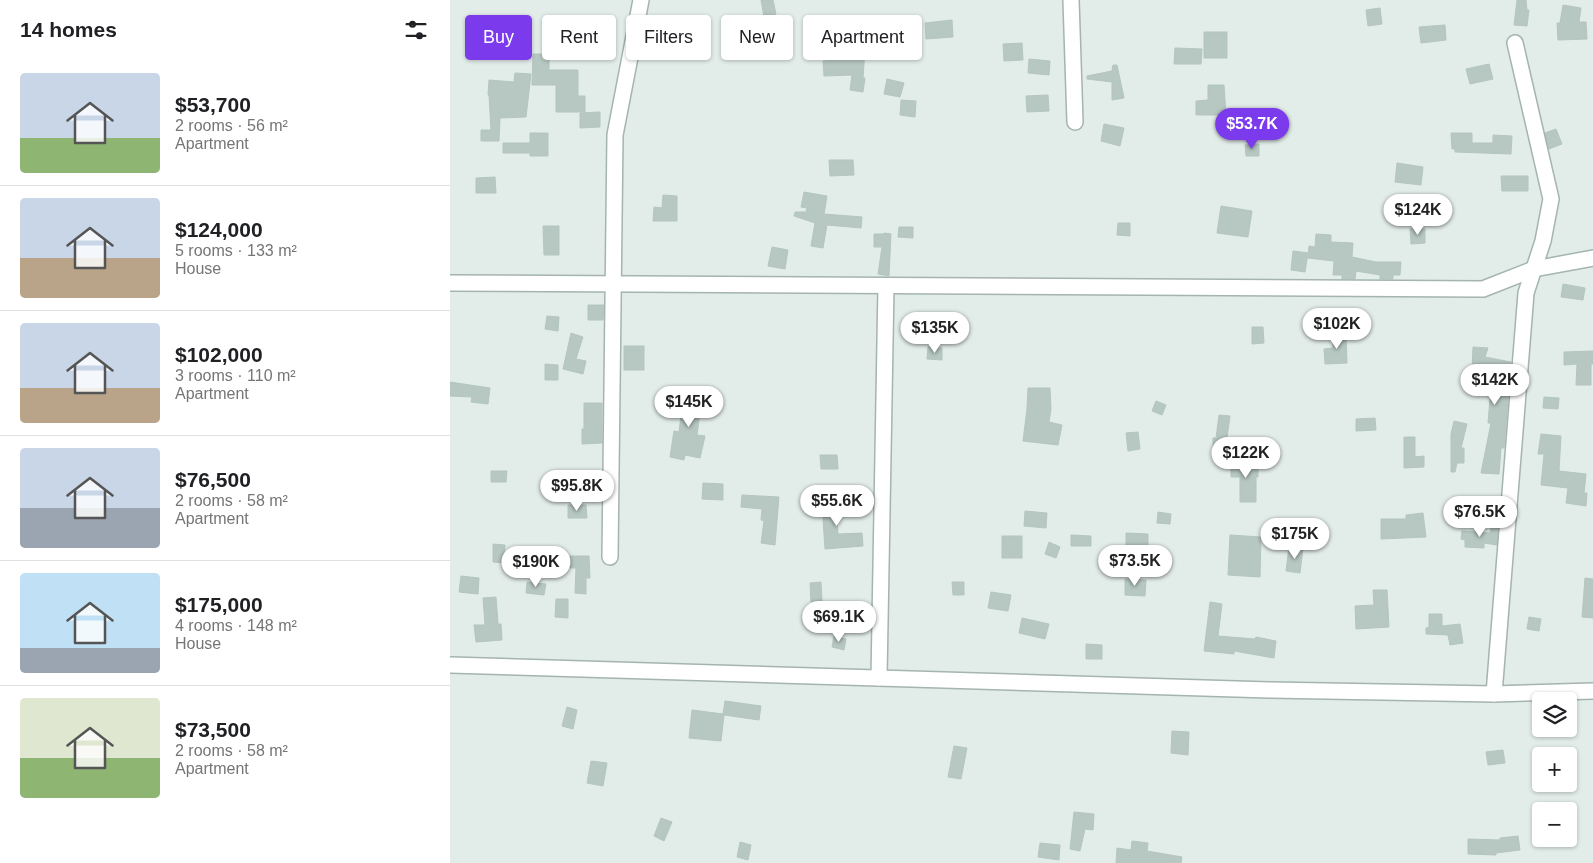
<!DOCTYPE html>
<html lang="en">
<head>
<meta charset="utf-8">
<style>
  body { margin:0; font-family:Helvetica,sans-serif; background:#f2f2f2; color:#202124; height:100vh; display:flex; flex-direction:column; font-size:19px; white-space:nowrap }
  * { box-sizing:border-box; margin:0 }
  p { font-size:16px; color:#757577 }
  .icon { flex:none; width:28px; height:28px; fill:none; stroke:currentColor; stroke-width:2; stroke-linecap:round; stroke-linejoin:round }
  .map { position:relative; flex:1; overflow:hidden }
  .panel { display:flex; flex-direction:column; background:#fff; width:450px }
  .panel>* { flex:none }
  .guide { position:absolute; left:15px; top:15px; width:475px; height:45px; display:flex; gap:10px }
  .buttons { position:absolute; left:1082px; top:692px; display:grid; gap:10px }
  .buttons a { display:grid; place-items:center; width:45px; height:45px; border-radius:5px; background:#fff; box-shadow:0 1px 4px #0004; font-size:25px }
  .price { position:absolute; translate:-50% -42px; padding:0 11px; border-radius:18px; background:#fff; color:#222; font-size:16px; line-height:32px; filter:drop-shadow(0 1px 2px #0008) }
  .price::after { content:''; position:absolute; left:50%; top:30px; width:15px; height:11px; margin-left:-8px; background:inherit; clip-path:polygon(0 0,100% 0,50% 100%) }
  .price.active { background:#7c3aed; color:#fff }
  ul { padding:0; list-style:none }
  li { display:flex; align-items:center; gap:15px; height:125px; padding:0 20px }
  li+li { border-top:1px solid #e0e0e0 }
  li span { display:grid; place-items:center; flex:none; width:140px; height:100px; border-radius:5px; color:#555 }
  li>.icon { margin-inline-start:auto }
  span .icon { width:60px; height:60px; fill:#fffc; stroke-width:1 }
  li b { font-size:21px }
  h2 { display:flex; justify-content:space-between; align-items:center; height:60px; padding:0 20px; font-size:21px }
  .tag { padding:0 18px; border-radius:5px; background:#fff; box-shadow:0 1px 4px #0004; font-size:18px; line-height:45px }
  .tag.active { background:#7c3aed; color:#fff }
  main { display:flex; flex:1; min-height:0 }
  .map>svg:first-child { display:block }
  .building { fill:#b7c7c2; stroke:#b4c6c1 }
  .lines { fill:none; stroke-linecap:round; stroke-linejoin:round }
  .minor-casing { stroke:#a4b4b1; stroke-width:18 }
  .minor { stroke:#fff; stroke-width:15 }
</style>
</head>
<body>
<main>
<section class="panel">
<h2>14 homes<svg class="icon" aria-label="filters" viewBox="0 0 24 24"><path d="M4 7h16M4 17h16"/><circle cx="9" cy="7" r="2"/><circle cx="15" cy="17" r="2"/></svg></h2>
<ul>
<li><span style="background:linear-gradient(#c9d6e8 65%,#8fb573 0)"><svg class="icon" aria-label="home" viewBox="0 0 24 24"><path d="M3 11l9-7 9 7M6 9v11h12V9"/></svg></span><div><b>$53,700</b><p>2 rooms · 56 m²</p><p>Apartment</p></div></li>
<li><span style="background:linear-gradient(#c9d6e8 60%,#b9a48a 0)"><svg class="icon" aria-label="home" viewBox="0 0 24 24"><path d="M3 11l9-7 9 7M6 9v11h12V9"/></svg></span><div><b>$124,000</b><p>5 rooms · 133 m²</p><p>House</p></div></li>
<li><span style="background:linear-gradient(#c9d6e8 65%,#b9a48a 0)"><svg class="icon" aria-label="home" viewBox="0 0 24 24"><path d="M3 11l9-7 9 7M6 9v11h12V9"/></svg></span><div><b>$102,000</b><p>3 rooms · 110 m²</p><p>Apartment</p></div></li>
<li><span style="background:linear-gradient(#c9d6e8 60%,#9aa5b1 0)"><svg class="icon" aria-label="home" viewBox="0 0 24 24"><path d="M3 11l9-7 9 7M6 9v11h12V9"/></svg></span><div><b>$76,500</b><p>2 rooms · 58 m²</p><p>Apartment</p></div></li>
<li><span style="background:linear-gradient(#bfe0f5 75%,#9aa5b1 0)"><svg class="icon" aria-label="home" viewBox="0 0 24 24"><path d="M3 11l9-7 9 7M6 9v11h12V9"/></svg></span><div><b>$175,000</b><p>4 rooms · 148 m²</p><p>House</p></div></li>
<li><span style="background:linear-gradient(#dfe7d0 60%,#8fb573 0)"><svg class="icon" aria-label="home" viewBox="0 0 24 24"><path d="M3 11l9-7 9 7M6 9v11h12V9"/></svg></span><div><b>$73,500</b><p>2 rooms · 58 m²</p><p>Apartment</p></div></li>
</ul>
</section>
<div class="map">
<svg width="1143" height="863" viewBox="0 0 1143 863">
  <rect width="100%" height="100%" fill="#e2ece9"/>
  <!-- building -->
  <g class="building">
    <path d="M311 0H323L326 14 314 17Z"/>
    <path d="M1067 0H1076L1077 10H1079L1077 26 1064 25Z"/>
    <path d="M1113 5 1131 8 1129 22H1136L1137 39 1108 40 1107 23H1110Z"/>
    <path d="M930 8 932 24 918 26 916 10Z"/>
    <path d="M355 19 368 20 367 35 354 34Z"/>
    <path d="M502 20 503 37 476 39 475 23Z"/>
    <path d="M995 25 996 40 971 43 969 27Z"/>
    <rect x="754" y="32" width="23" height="26"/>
    <path d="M572 43 573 60 554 61 553 44Z"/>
    <path d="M393 47 415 49 413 78H415L413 92 400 90 402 75 374 76 373 61 392 60Z"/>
    <path d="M725 48 752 49 751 64H724Z"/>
    <path d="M83 54H99V70H128V96H135V112H106V85H82Z"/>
    <path d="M579 59 600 61 599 75 578 73Z"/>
    <path d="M1039 64 1043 79 1020 84 1016 69Z"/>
    <path d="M663 65H667L674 98 662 100V82L637 79V76L662 71Z"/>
    <path d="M65 73 81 74 76 117 50 118 49 141H31V130H41L39 95H38L39 80 64 82Z"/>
    <path d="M437 79 454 83 450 97 434 94Z"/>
    <path d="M758 85H774L776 115H746V101L758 100Z"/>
    <path d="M598 95 599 111 577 112 576 96Z"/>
    <path d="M451 100 466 101 465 117 450 115Z"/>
    <path d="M150 112V127L130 128V113Z"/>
    <path d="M654 124 674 128 670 146 651 141Z"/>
    <path d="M1106 129 1112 144 1099 149 1095 133Z"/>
    <path d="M80 133H98V156H80V153H53V143H80Z"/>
    <path d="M1001 133H1022V143H1043V135L1062 136 1061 154 1005 152V149H1002Z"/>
    <path d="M809 144V156H796L795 145Z"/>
    <path d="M379 160H403L404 175 380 176Z"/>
    <path d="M947 163 973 167 971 185 945 182Z"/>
    <path d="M1051 176H1078V191H1052Z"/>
    <path d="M45 177 46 193H26V178Z"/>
    <path d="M354 192 377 196 374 214 412 217 411 228 377 225 373 248 361 246 365 223 344 216 345 212H356L357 208 351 207Z"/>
    <path d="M213 195 227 196V221H203L204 207 212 208Z"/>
    <path d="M771 206 802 211 798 237 767 233Z"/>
    <path d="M668 223H680V236L667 235Z"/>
    <path d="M93 226H109V255H94Z"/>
    <path d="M449 227H463V238L448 237Z"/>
    <path d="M960 229H975V243L961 244Z"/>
    <path d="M434 233 441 234 439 276 428 274 432 247H424V234H434Z"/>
    <path d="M866 234 881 235V242L903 243 902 257 926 262H951L950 275H943V279H930V275L906 271 905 279H892V275H883L884 261 858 258 859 246 865 247Z"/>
    <path d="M322 247 338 250 335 269 318 266Z"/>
    <path d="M843 251 858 253 855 272 841 270Z"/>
    <path d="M1113 284 1135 288 1133 300 1111 297Z"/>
    <path d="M138 305H154L153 320H138Z"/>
    <path d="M97 316 109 317 108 331 95 329Z"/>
    <path d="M802 327H813L814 343 802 344Z"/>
    <path d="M121 333 133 337 126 359 136 361 133 374 113 369Z"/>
    <path d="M882 334H896L897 363 875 364 874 349 883 348Z"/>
    <rect x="174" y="346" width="20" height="24"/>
    <path d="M478 347 492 348V360L477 359Z"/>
    <path d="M1023 347 1038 348 1035 357 1061 362 1054 448H1051L1049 474 1031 473 1041 423H1038L1042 374H1041V368L1033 367 1031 373 1022 372Z"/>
    <path d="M1143 351V364H1141V385H1126L1127 364 1114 365V352Z"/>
    <path d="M95 364 108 365V380H95Z"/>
    <path d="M0 382 40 388 38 404 21 402 22 397 0 396Z"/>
    <path d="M578 388H600L601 409 599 422 612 425 608 445 573 441 577 409Z"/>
    <path d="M234 391 255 394 254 405 251 404 247 435 255 436 250 458 235 455 234 460 220 457 224 431 229 432Z"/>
    <path d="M1094 397 1109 398 1108 409 1093 408Z"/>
    <path d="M706 401 716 405 712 415 702 411Z"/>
    <path d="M134 403H152V443L132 444V429H134Z"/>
    <path d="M769 415 780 416 777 438H778V452H763V438H766Z"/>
    <path d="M925 418 926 430 906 431V419Z"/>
    <path d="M1004 421 1017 424 1011 448H1014V463H1007L1005 472H1001V434Z"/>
    <path d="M688 432 690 449 678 451 676 433Z"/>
    <path d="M1091 434 1111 436 1109 471 1136 474 1134 493H1137L1136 506 1116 503 1118 488 1091 485 1094 454H1088Z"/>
    <path d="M954 437H965V457L974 456V467L954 468Z"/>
    <path d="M370 455H387L388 469H371Z"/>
    <path d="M781 461 808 462V477H806V502H790V477H781Z"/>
    <path d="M41 471H57L56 482H41Z"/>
    <path d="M253 483 273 484V500L252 499Z"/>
    <path d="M292 495 329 497 325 545 311 543 314 521 311 520 312 509 291 507Z"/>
    <path d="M375 496 392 498 391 511 386 510 388 534 412 533 413 546 375 549 373 519Z"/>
    <path d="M118 505H136L137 518H118Z"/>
    <path d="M575 511 597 513 596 528 574 526Z"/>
    <path d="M708 512 721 514 720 524 707 523Z"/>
    <path d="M973 513 976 537 931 539V519H956V515Z"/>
    <path d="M1041 527 1048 528 1047 545 1034 543V548L1015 547V540L1011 539 1012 531 1040 533Z"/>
    <path d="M676 533 698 534V549L676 548Z"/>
    <path d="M621 535 641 536V546H621Z"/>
    <path d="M780 535 811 537 810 577 778 575Z"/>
    <rect x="552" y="536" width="20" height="22"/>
    <path d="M599 542 610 547 606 558 595 554Z"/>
    <path d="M43 544 55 545 54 563 43 562Z"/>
    <path d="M839 547 853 548 850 573 836 571Z"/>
    <path d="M120 556H139L140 578H136V594L125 593 126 568H120Z"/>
    <path d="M11 576 29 578 28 594 9 592Z"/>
    <path d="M1135 578 1143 579V618L1132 617Z"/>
    <path d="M675 579 696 580 695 596 675 595Z"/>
    <path d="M77 582 96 584 94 595 76 593Z"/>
    <path d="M371 582 372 602H361L360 583Z"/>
    <path d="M502 582H514V595H503Z"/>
    <path d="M923 590H937L939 627 906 629 905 606 924 605Z"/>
    <path d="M541 592 561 595 558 611 538 608Z"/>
    <path d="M46 597 48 624H51L52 640 26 642 24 625H35L33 598Z"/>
    <path d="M106 599H118V618L105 617Z"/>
    <path d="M760 602 772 604 768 636 805 639 806 637 826 641 824 658 784 651V654L754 651Z"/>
    <path d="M979 614H992V626L1010 624 1013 643 1000 645 998 635 976 634V628L979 627Z"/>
    <path d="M1079 617 1091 619 1089 631 1077 629Z"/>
    <path d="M572 618 599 624 595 639 569 633Z"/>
    <path d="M384 636 396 639 394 650 382 647Z"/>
    <path d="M636 644 652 645V659H636Z"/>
    <path d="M275 701 311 706 309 720 274 715 271 741 239 738 242 710 273 714Z"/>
    <path d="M117 707 127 710 123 729 112 726Z"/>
    <path d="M722 731 739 732 738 755 721 753Z"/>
    <path d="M504 746 517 748 511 779 498 777Z"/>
    <path d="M1053 750 1055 763 1038 765 1036 752Z"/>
    <path d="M141 761 157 763 153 786 137 783Z"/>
    <path d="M624 812 644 814 643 830 635 829 630 851 620 849Z"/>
    <path d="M211 818 222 822 214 841 204 836Z"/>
    <path d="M1068 836 1070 850 1046 853V855L1018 854V839L1050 840V838Z"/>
    <path d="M682 841 698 843 697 851 732 857 731 863H666L667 848 681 850Z"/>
    <path d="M290 842 301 845 298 860 287 857Z"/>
    <path d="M590 843 610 845 609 860 588 857Z"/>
  </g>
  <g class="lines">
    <!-- minor casing -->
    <g class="minor-casing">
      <g id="minor">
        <path d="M621 0 625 122"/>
        <path d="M0 283 1033 289 1084 269 1143 258"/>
        <path d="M160 557 165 135 191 0"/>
        <path d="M0 665 819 690 1044 694 1143 691"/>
        <path d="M429 678 436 286"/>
        <path d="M1044 694 1076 293 1093 241 1101 199 1065 43"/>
      </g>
    </g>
    <!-- minor -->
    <use href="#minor" class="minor"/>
  </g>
</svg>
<div class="buttons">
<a><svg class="icon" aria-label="layers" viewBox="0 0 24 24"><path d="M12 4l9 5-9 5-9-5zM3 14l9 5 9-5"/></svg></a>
<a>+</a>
<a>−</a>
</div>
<b class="price active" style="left:802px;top:150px">$53.7K</b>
<b class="price" style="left:968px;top:236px">$124K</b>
<b class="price" style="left:887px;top:350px">$102K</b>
<b class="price" style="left:485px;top:354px">$135K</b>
<b class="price" style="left:1045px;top:406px">$142K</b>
<b class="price" style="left:239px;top:428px">$145K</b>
<b class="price" style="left:796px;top:479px">$122K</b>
<b class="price" style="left:127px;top:512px">$95.8K</b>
<b class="price" style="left:387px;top:527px">$55.6K</b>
<b class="price" style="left:1030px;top:538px">$76.5K</b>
<b class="price" style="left:845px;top:560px">$175K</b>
<b class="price" style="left:685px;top:587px">$73.5K</b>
<b class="price" style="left:86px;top:588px">$190K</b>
<b class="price" style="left:389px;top:643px">$69.1K</b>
<div class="guide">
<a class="tag active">Buy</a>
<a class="tag">Rent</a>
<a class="tag">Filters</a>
<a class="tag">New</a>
<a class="tag">Apartment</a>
</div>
</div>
</main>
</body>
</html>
